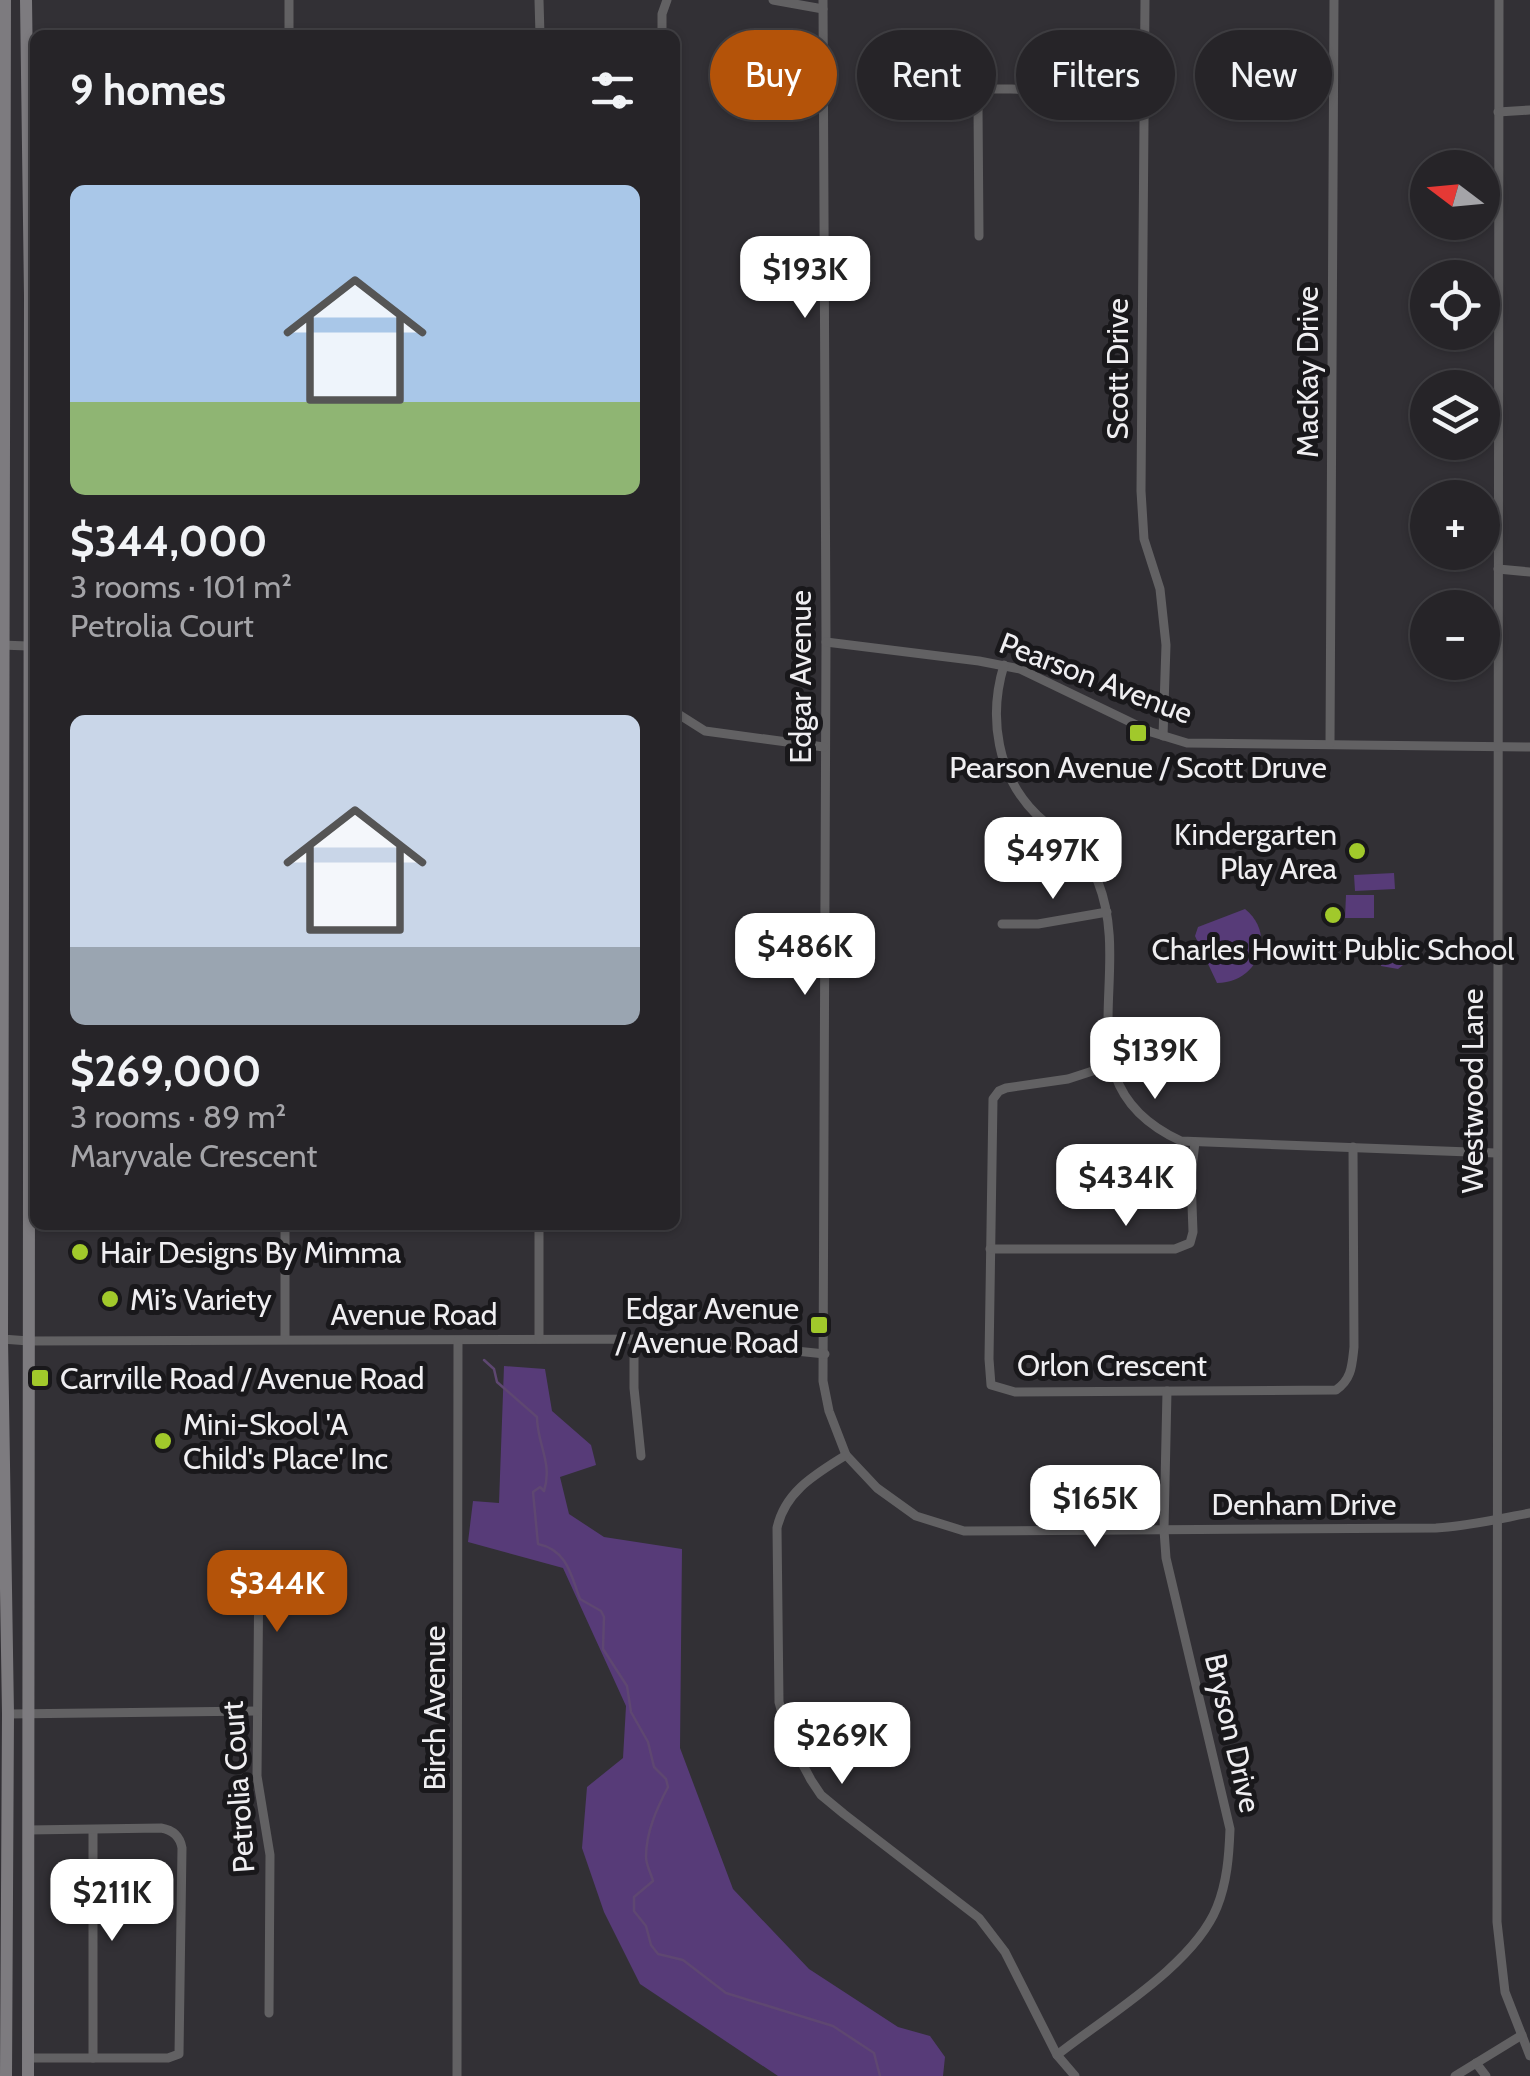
<!DOCTYPE html>
<html lang="en">
<head>
<meta charset="utf-8">
<style>
  body { margin:0; font-family:Cabin,sans-serif; background:#323034; color:#f1f3f6; height:100vh; display:flex; flex-direction:column; font-size:38px; white-space:nowrap }
  * { box-sizing:border-box; margin:0 }
  p { font-size:32px; color:#a4a4a8 }
  .icon { flex:none; width:55px; height:55px; fill:none; stroke:currentColor; stroke-width:2; stroke-linecap:round; stroke-linejoin:round }
  .map { position:relative; flex:1; overflow:hidden }
  .side { position:absolute; left:30px; top:30px; width:650px; height:1200px; display:flex; flex-direction:column; background:#262428; border-radius:15px; box-shadow:0 2px 8px #0004,0 0 0 2px #424145 }
  .side>* { flex:none }
  .top-card { position:absolute; left:710px; top:30px; width:670px; height:90px; display:flex; gap:20px }
  .needle { width:65px; rotate:286deg }
  .controls { position:absolute; left:1410px; top:150px; display:grid; gap:20px }
  .controls a { display:grid; place-items:center; width:90px; height:90px; border-radius:50%; background:#262428; box-shadow:0 2px 8px #0004,0 0 0 2px #424145; font-size:50px }
  .price { position:absolute; translate:-50% -85px; padding:0 22px; border-radius:20px; background:#fff; color:#222; font-size:32px; line-height:65px; filter:drop-shadow(0 2px 5px #0008) }
  .price::after { content:''; position:absolute; left:50%; top:60px; width:30px; height:22px; margin-left:-15px; background:inherit; clip-path:polygon(0 0,100% 0,50% 100%) }
  .price.selected { background:#b45309; color:#fff }
  ul { padding:0; list-style:none }
  li { display:grid; align-content:center; gap:20px; height:530px; padding:0 40px }
  li span { display:grid; place-items:center; height:310px; border-radius:15px; color:#555 }
  li>.icon { margin-inline-start:auto }
  span .icon { width:180px; height:180px; fill:#fffc; stroke-width:1 }
  li b { font-size:42px }
  h2 { display:flex; justify-content:space-between; align-items:center; height:120px; padding:0 40px; font-size:42px }
  .chip { padding:0 35px; border-radius:45px; background:#262428; box-shadow:0 2px 8px #0004,0 0 0 2px #424145; font-size:35px; line-height:90px }
  .chip.selected { background:#b45309; color:#fff }
  .map>svg:first-child { display:block }
  .green { fill:#573b78 }
  .lines { fill:none; stroke-linecap:round; stroke-linejoin:round }
  .stream { stroke:#5e4771; stroke-width:2.5 }
  .minor { stroke:#626163; stroke-width:9 }
  .secondary { stroke:#7d7b7f; stroke-width:12 }
  .poi-dot { fill:#a1c92b; stroke:#19181b; stroke-width:4 }
  .labels { text-anchor:middle; dominant-baseline:central; stroke-width:10; stroke-linejoin:round; paint-order:stroke }
  .street-label { font-size:30px; fill:#efeef1; stroke:#19181b }
  .poi-label { font-size:30px; fill:#efeef1; stroke:#19181b; text-anchor:start }
</style>
</head>
<body>
<div class="map">
<svg width="1530" height="2076" viewBox="0 0 1530 2076">
  <rect width="100%" height="100%" fill="#323035"/>
  <!-- green -->
  <g class="green">
    <path d="M1394 873 1395 889 1355 891 1354 875Z"/>
    <path d="M1346 895H1374V918H1345Z"/>
    <path d="M1245 909C1278 936 1257 983 1217 983L1195 936 1198 927Z"/>
    <path d="M1388 941 1405 944 1403 965 1398 969 1381 966 1383 942Z"/>
    <path d="M504 1366 545 1369 552 1411 591 1445 596 1465 560 1477 569 1514 604 1537 682 1549 680 1748 733 1889 809 1969 898 2027 930 2036 945 2057 943 2076H778L640 1984 604 1912 582 1848 587 1787 623 1758 626 1706 563 1568 468 1542 473 1501 499 1503Z"/>
  </g>
  <g class="lines">
    <!-- stream -->
    <path class="stream" d="M484 1360 494 1369 497 1382 537 1417C537 1444 553 1463 544 1491L540 1487 533 1492 538 1544C567 1550 571 1575 580 1599L601 1611 604 1617 603 1649 627 1686 631 1712 648 1742 654 1767 666 1779 668 1787C657 1808 646 1832 646 1857 646 1865 651 1873 653 1881L634 1897V1911L646 1926 651 1945 658 1954 683 1960 726 1993 833 2026 874 2053 880 2076"/>
    <!-- minor -->
    <g class="minor">
      <path d="M539 0 540 35"/>
      <path d="M773 0 823 9"/>
      <path d="M823 0 826 642 823 1381 829 1411 846 1455 877 1488 916 1516 964 1531 1436 1528C1469 1526 1498 1519 1530 1513"/>
      <path d="M1145 0 1141 491 1144 539 1160 589 1166 645 1163 736"/>
      <path d="M1499 0 1497 1922 1505 1992 1530 2056"/>
      <path d="M289 35V0"/>
      <path d="M662 35V14L667 0"/>
      <path d="M1498 112 1530 110"/>
      <path d="M979 236 978 107 981 94 990 89H1011L1143 95"/>
      <path d="M1498 569 1530 572"/>
      <path d="M826 642 979 661 1020 669 1151 732 1187 743 1530 747"/>
      <path d="M1 645 28 646"/>
      <path d="M1004 665C988 717 997 776 1037 815 1059 835 1087 853 1098 882 1136 978 1059 1085 1181 1141L1496 1153"/>
      <path d="M675 712 705 731 824 747"/>
      <path d="M1330 743 1334 0"/>
      <path d="M1002 924H1038L1107 912"/>
      <path d="M1111 1065 1068 1079 1006 1088 999 1091 993 1099 989 1359 991 1385 1015 1392 1336 1390C1352 1379 1352 1365 1354 1347L1353 1147"/>
      <path d="M285 1225V1339"/>
      <path d="M990 1249H1175L1190 1243 1193 1232 1191 1177 1195 1142"/>
      <path d="M2 1339 29 1341 679 1339 825 1354"/>
      <path d="M539 1339V1225"/>
      <path d="M634 1339V1388L641 1456"/>
      <path d="M846 1455C816 1474 785 1491 777 1528L779 1702 789 1739 811 1780 821 1795 844 1814 979 1918 1005 1952 1057 2055 1075 2076"/>
      <path d="M259 1558 257 1776 270 1855 269 2013"/>
      <path d="M8 1714 257 1711"/>
      <path d="M93 1830V2058"/>
      <path d="M1057 2055C1105 2017 1194 1965 1217 1907 1227 1882 1229 1856 1230 1829L1166 1558 1164 1530 1167 1391"/>
      <path d="M27 2058H168L179 2054 182 1848C180 1836 173 1830 161 1828L28 1830"/>
      <path d="M1476 2063 1486 2076"/>
      <path d="M457 2076 458 1341"/>
      <path d="M1455 2076 1522 2035"/>
    </g>
    <!-- secondary -->
    <g class="secondary">
      <path d="M5 0 2 1339 8 1714 6 2076"/>
      <path d="M26 0 30 295 28 2076"/>
    </g>
  </g>
  <!-- markers -->
  <g class="poi-dot">
    <rect x="1128" y="723" width="20" height="20" rx="5"/>
    <circle cx="1357" cy="851" r="10"/>
    <circle cx="1333" cy="915" r="10"/>
    <circle cx="80" cy="1252" r="10"/>
    <circle cx="110" cy="1299" r="10"/>
    <rect x="809" y="1315" width="20" height="20" rx="5"/>
    <rect x="30" y="1368" width="20" height="20" rx="5"/>
    <circle cx="163" cy="1441" r="10"/>
  </g>
  <g class="labels">
    <!-- street labels -->
    <g class="street-label">
      <text transform="translate(1117 369) rotate(-90)">Scott Drive</text>
      <text transform="translate(1307 372) rotate(-90)">MacKay Drive</text>
      <text transform="translate(800 677) rotate(-90)">Edgar Avenue</text>
      <text transform="translate(1096 678) rotate(21)">Pearson Avenue</text>
      <text transform="translate(1472 1091) rotate(-90)">Westwood Lane</text>
      <text x="414" y="1314">Avenue Road</text>
      <text x="1112" y="1365">Orlon Crescent</text>
      <text x="1304" y="1504">Denham Drive</text>
      <text transform="translate(434 1708) rotate(-90)">Birch Avenue</text>
      <text transform="translate(1233 1733) rotate(77)">Bryson Drive</text>
      <text transform="translate(238 1787) rotate(-94)">Petrolia Court</text>
    </g>
    <!-- poi labels -->
    <g class="poi-label">
      <text x="1138" y="767" text-anchor="middle">Pearson Avenue / Scott Druve</text>
      <text x="1337" y="834" text-anchor="end">Kindergarten<tspan x="1337" dy="34">Play Area</tspan></text>
      <text x="1333" y="949" text-anchor="middle">Charles Howitt Public School</text>
      <text x="100" y="1252">Hair Designs By Mimma</text>
      <text x="130" y="1299">Mi’s Variety</text>
      <text x="799" y="1308" text-anchor="end">Edgar Avenue<tspan x="799" dy="34">/ Avenue Road</tspan></text>
      <text x="60" y="1378">Carrville Road / Avenue Road</text>
      <text x="183" y="1424">Mini-Skool 'A<tspan x="183" dy="34">Child's Place' Inc</tspan></text>
    </g>
  </g>
</svg>
<div class="controls">
<a><svg class="needle" viewBox="-14 -14 28 28"><path d="M0-13l5 13h-10z" fill="#e53935"/><path d="M0 13l5-13h-10z" fill="#a4a4a8"/></svg></a>
<a><svg class="icon" aria-label="locate" viewBox="0 0 24 24"><circle cx="12" cy="12" r="6"/><path d="M12 2v4M12 18v4M2 12h4M18 12h4"/></svg></a>
<a><svg class="icon" aria-label="layers" viewBox="0 0 24 24"><path d="M12 4l9 5-9 5-9-5zM3 14l9 5 9-5"/></svg></a>
<a>+</a>
<a>−</a>
</div>
<b class="price" style="left:805px;top:321px">$193K</b>
<b class="price" style="left:1053px;top:902px">$497K</b>
<b class="price" style="left:805px;top:998px">$486K</b>
<b class="price" style="left:1155px;top:1102px">$139K</b>
<b class="price" style="left:1126px;top:1229px">$434K</b>
<b class="price" style="left:1095px;top:1550px">$165K</b>
<b class="price selected" style="left:277px;top:1635px">$344K</b>
<b class="price" style="left:842px;top:1787px">$269K</b>
<b class="price" style="left:112px;top:1944px">$211K</b>
<div class="top-card">
<a class="chip selected">Buy</a>
<a class="chip">Rent</a>
<a class="chip">Filters</a>
<a class="chip">New</a>
</div>
<section class="side">
<h2>9 homes<svg class="icon" aria-label="filters" viewBox="0 0 24 24"><path d="M4 7h16M4 17h16"/><circle cx="9" cy="7" r="2"/><circle cx="15" cy="17" r="2"/></svg></h2>
<ul>
<li><span style="background:linear-gradient(#a9c7e8 70%,#8fb573 0)"><svg class="icon" aria-label="home" viewBox="0 0 24 24"><path d="M3 11l9-7 9 7M6 9v11h12V9"/></svg></span><div><b>$344,000</b><p>3 rooms · 101 m²</p><p>Petrolia Court</p></div></li>
<li><span style="background:linear-gradient(#c9d6e8 75%,#9aa5b1 0)"><svg class="icon" aria-label="home" viewBox="0 0 24 24"><path d="M3 11l9-7 9 7M6 9v11h12V9"/></svg></span><div><b>$269,000</b><p>3 rooms · 89 m²</p><p>Maryvale Crescent</p></div></li>
</ul>
</section>
</div>
</body>
</html>
